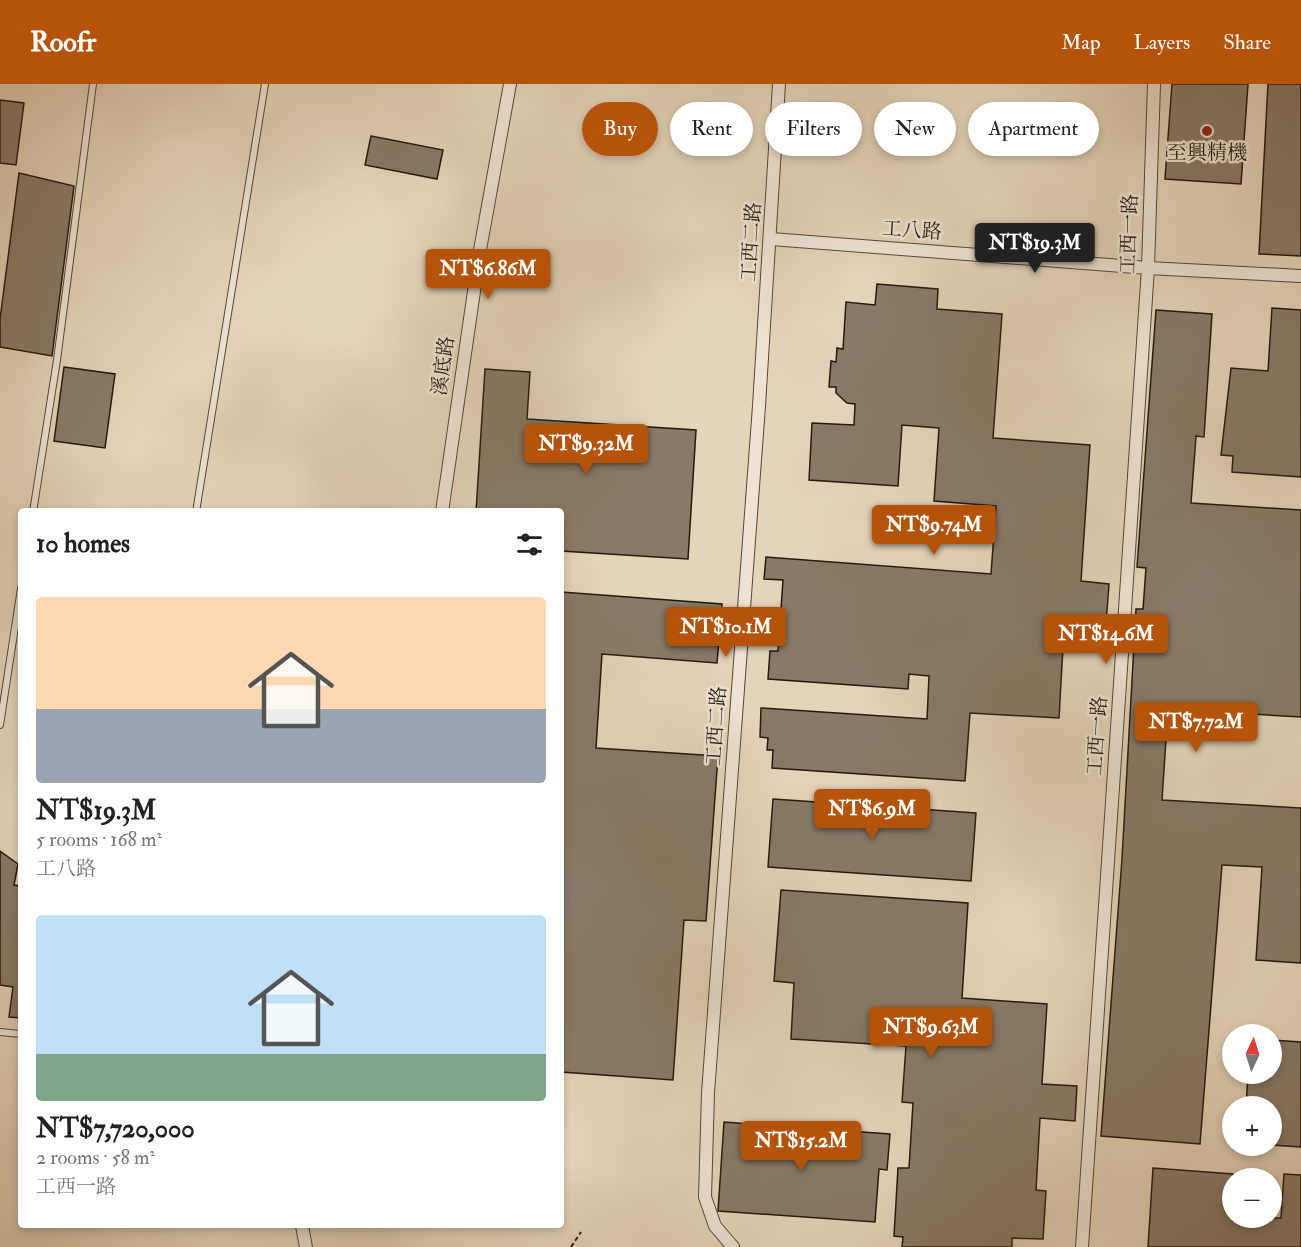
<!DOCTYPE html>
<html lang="en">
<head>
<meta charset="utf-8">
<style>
  body { margin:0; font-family:"IM FELL Double Pica","Noto Serif TC",serif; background:#f2f2f2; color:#222; height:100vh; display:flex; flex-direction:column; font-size:22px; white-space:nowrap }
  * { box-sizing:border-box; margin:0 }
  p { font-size:20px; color:#767676 }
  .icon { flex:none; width:33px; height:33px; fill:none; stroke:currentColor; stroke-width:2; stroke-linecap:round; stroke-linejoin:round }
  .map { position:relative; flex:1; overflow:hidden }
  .side { position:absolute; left:18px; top:424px; width:546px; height:720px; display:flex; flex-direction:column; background:#fff; border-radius:6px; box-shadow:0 3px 9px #0003 }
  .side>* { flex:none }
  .guide { position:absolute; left:582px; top:18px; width:570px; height:54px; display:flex; gap:12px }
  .needle { width:39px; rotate:4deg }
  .buttons { position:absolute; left:1222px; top:940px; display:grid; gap:12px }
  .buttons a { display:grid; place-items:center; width:60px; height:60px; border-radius:50%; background:#fff; box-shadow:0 3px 9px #0003; font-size:30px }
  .price { position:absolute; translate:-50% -51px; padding:0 14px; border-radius:6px; background:#b45309; color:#fff; font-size:20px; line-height:39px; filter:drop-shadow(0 2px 3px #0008) }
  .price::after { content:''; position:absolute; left:50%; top:36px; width:18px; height:14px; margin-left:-9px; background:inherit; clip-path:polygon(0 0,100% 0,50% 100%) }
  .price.selected { background:#222; color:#fff }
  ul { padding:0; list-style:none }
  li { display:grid; align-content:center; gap:12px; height:318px; padding:0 18px }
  li span { display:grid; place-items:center; height:186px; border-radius:6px; color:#555 }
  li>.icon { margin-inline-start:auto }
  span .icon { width:108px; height:108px; fill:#fffc; stroke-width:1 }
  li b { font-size:26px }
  h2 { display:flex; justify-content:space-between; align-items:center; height:72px; padding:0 18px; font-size:26px }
  .chip { padding:0 21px; border-radius:27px; background:#fff; box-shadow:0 3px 9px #0003; font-size:21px; line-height:54px }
  .chip.selected { background:#b45309; color:#fff }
  header { display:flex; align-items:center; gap:36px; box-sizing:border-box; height:84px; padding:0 30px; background:#b45309; color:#fff }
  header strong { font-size:28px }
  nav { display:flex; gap:33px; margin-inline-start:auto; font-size:21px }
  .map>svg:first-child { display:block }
  .building { fill:#887a67; stroke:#24190f; stroke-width:1.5 }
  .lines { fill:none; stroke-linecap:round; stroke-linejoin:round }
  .service-casing { stroke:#54483a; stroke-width:8 }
  .minor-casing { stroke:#54483a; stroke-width:14 }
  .path { stroke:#24190f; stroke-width:2; stroke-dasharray:4.5 3; stroke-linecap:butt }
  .service { stroke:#ede3d2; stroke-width:6 }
  .minor { stroke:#ede3d2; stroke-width:12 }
  .poi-dot { fill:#8f2418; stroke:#ede3d2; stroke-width:2 }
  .labels { text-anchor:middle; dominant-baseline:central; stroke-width:5; stroke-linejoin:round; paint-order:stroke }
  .poi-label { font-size:20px; fill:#24190f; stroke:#ede3d2 }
  .street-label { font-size:20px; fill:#24190f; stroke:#ede3d2 }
</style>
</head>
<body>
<header>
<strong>Roofr</strong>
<nav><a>Map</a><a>Layers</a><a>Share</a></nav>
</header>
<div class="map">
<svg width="1301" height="1163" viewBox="0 0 1301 1163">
  <rect width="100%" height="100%" fill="#e4d4b9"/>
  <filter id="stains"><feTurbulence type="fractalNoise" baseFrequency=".00333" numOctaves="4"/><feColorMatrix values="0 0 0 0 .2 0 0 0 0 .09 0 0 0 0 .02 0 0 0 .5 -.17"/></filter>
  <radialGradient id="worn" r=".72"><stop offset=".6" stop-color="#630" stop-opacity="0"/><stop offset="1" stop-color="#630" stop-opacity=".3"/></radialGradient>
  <!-- building -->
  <g class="building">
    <path d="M1172 0H1248L1241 100 1165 95Z"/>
    <path d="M1268 0H1301V172L1259 170Z"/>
    <path d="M0 16 24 19 16 81 0 79Z"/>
    <path d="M371 52 443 66 437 95 365 81Z"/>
    <path d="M19 89 74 102 52 272 0 263V235Z"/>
    <path d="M877 200 938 205 937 225 1002 230 993 354 1090 361 1081 497 1109 500 1104 567 1063 563 1059 634 970 629 965 697 772 684 773 666H767L768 654 760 653 761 624 927 635 929 592 909 590 908 605 768 595 770 567H778L783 496 764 495 766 473 991 490 996 422 934 417 939 344 902 341 898 402 809 396 812 339 854 341 855 320 847 319 836 309V303H829L831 277 836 278 837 264 843 265 846 218 875 221Z"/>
    <path d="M1272 224 1301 226V393L1232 388 1233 372 1221 371 1231 284 1268 287Z"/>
    <path d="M1156 226 1212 230 1204 353 1196 352 1191 419 1301 426V633L1168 625 1162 716 1301 724V879L1256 876 1262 783 1222 781 1200 1060 1101 1052 1122 775 1136 525H1143L1146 484 1137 483Z"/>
    <path d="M64 283 115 290 105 364 54 357Z"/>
    <path d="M485 285 530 288 527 335 696 346 688 475 561 467V428H476Z"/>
    <path d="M561 508 722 520 717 579 602 570 596 664 718 672 706 837 684 836 673 996 561 988Z"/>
    <path d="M773 715 976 729 971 797 768 783Z"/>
    <path d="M0 767 18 780 14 801 21 802V934L9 933 13 903 0 901Z"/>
    <path d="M781 806 968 819 962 914 1047 920 1042 1000 1077 1002 1075 1037 1040 1034 1036 1106 1046 1107 1043 1155 1012 1154V1163H902L903 1153 894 1152 898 1084H909L913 1019 902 1018 906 962 791 955 794 899 774 897Z"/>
    <path d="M1272 956 1301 958V1063L1272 1061V1023H1246L1248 990H1272Z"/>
    <path d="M724 1038 890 1050 887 1086 879 1085 875 1138 718 1127Z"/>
    <path d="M1153 1084 1233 1090V1134H1281L1284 1090 1301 1091V1163H1148Z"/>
  </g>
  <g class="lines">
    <!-- service casing -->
    <g class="service-casing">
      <g id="service">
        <path d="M33 428 57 276 93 0"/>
        <path d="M196 428 265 0"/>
        <path d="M0 641 21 504"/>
        <path d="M0 948 21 950"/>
      </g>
    </g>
    <!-- minor casing -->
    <g class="minor-casing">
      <g id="minor">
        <path d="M771 155 1148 184 1301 192"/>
        <path d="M442 428 480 166 510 0"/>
        <path d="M302 1142 306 1163"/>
        <path d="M733 1163 715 1142 705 1113 708 1009 759 322 779 0"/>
        <path d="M1082 1163 1148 184 1154 0"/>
      </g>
    </g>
    <!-- path -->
    <path class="path" d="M571 1163 581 1148"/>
    <!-- service -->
    <use href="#service" class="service"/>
    <!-- minor -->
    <use href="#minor" class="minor"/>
  </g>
  <!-- markers -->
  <circle class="poi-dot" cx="1207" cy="47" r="6"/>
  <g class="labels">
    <!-- poi labels -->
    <g class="poi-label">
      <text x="1207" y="68">至興精機</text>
    </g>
    <!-- street labels -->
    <g class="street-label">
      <text transform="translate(912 146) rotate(4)">工八路</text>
      <text transform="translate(1129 150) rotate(-88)">工西一路</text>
      <text transform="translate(751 158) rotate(-86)">工西二路</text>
      <text transform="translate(443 282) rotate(-82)">溪底路</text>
      <text transform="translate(716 642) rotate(-86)">工西二路</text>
      <text transform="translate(1097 652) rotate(-86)">工西一路</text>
    </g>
  </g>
  <rect width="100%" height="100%" filter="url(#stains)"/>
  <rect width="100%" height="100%" fill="url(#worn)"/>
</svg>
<div class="buttons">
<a><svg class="needle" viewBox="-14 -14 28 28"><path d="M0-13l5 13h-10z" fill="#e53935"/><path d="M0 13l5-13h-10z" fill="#767676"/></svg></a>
<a>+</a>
<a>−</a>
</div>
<b class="price selected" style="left:1035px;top:190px">NT$19.3M</b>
<b class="price" style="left:488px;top:216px">NT$6.86M</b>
<b class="price" style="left:586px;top:391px">NT$9.32M</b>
<b class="price" style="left:934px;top:472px">NT$9.74M</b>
<b class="price" style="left:726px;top:574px">NT$10.1M</b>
<b class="price" style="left:1106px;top:581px">NT$14.6M</b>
<b class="price" style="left:1196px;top:669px">NT$7.72M</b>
<b class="price" style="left:872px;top:756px">NT$6.9M</b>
<b class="price" style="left:931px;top:974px">NT$9.63M</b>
<b class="price" style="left:801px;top:1088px">NT$15.2M</b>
<div class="guide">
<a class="chip selected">Buy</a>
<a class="chip">Rent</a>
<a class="chip">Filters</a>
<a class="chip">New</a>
<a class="chip">Apartment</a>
</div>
<section class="side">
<h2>10 homes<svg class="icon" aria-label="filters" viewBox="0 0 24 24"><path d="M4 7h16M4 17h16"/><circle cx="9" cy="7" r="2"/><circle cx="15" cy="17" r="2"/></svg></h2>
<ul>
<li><span style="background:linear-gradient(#ffd9b3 60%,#9aa5b1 0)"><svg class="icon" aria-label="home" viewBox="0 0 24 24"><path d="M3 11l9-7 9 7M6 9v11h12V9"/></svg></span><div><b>NT$19.3M</b><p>5 rooms · 168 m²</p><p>工八路</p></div></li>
<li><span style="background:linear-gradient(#bfe0f5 75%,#7fa58c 0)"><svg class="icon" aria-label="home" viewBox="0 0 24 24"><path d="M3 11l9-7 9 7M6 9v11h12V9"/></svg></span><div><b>NT$7,720,000</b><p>2 rooms · 58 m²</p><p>工西一路</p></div></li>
</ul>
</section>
</div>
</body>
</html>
